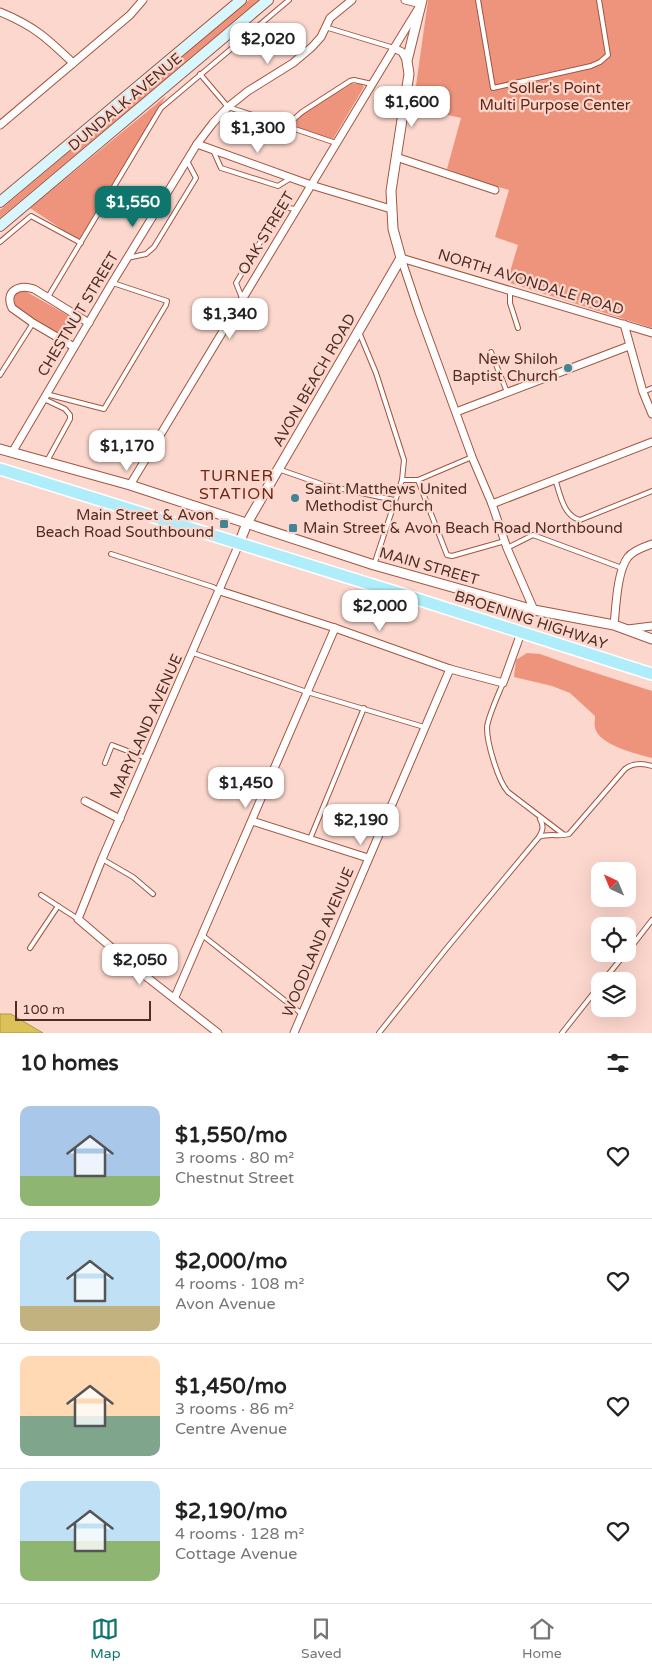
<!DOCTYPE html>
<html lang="en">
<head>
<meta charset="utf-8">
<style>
  body { margin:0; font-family:"Varela Round",sans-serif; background:#f6f6f6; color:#222; height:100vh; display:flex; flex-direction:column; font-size:19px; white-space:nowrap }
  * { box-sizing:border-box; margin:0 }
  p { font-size:16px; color:#767676 }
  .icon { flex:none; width:28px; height:28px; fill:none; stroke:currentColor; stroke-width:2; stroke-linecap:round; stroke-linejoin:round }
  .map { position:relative; height:1033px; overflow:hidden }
  .details { display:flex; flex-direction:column; background:#fff; flex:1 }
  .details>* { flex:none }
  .needle { width:32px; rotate:316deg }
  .controls { position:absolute; left:591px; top:862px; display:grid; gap:10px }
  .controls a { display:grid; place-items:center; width:45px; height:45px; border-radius:10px; background:#fff; box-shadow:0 5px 20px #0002; font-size:25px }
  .scale { position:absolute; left:15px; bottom:12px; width:136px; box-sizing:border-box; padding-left:5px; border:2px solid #512e25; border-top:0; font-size:14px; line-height:18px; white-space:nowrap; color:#512e25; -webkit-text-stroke:4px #fcd7cd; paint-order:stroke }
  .price { position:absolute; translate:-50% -42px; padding:0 11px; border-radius:10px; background:#fff; color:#222; font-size:16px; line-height:32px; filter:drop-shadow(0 1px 2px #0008) }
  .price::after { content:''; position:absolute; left:50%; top:30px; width:15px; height:11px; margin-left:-8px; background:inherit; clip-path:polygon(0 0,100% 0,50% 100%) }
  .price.selected { background:#0f766e; color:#fff }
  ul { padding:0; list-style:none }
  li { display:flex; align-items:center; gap:15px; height:125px; padding:0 20px }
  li+li { border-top:1px solid #e0e0e0 }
  li span { display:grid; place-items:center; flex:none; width:140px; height:100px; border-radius:10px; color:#555 }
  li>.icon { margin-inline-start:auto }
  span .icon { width:60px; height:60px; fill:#fffc; stroke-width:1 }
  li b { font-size:21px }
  h2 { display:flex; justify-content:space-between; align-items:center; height:60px; padding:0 20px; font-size:21px }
  .dock { display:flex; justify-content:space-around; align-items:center; height:70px; border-top:1px solid #e0e0e0; background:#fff; font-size:14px; color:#767676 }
  .dock a { display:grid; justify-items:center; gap:2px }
  .dock .selected { color:#0f766e }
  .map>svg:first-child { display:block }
  .green { fill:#ef947c }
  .water { fill:#dbc158; stroke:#b29549 }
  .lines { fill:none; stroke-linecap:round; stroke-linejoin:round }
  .service-casing { stroke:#a25540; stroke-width:6 }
  .minor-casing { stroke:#a25540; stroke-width:9 }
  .tertiary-casing { stroke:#a25540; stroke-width:11 }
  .secondary-casing { stroke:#a25540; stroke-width:12 }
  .primary-casing { stroke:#fff; stroke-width:14 }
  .service { stroke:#fff; stroke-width:4 }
  .minor { stroke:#fff; stroke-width:7 }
  .tertiary { stroke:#fff; stroke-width:9 }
  .secondary { stroke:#d8f6fd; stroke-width:10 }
  .primary { stroke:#b0edfb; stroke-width:11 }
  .poi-dot { fill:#418494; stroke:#fcd7cd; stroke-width:2 }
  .labels { text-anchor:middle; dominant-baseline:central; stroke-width:4.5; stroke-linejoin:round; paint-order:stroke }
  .park-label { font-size:15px; fill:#622413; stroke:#fcd7cd }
  .street-label { font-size:15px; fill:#512e25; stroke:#fcd7cd }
  .poi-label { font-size:15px; fill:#512e25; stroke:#fcd7cd; text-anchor:end }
  .neighbourhood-label { font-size:16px; letter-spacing:1px; fill:#6f2613; stroke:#fcd7cd }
</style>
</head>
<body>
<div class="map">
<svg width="652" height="1033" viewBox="0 0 652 1033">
  <rect width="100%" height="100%" fill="#fcd7cd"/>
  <!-- green -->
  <g class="green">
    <path d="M249 0H260L0 218V210Z"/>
    <path d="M428 0H652V328L507 282 518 245 495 237 509 190 478 181 447 169 461 118 413 107Z"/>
    <path d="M351 84H361L364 87 333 139 298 128 295 122 298 117Z"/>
    <path d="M166 96 80 238H75L30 208Z"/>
    <path d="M18 291H25L71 317 75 324 71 332 63 337 21 311 12 302Z"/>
    <path d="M527 653 540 654 577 667 652 691V758C637 754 599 745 595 728 594 724 595 719 595 716L570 693 552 686 514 677 516 660Z"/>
  </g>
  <!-- water -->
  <path class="water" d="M0 1014H11L43 1033H0Z"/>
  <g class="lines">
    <!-- service casing -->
    <g class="service-casing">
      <g id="service">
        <path d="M478 0 493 88 591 66 600 62 608 55 599 0"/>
        <path d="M325 27 394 48"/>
        <path d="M200 74 228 107 286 126 302 112 350 81 354 80 372 84"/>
        <path d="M286 126 336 143"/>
        <path d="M213 150 221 168 278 186 291 178"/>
        <path d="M0 242 31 216 81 243"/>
        <path d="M127 258 146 254 154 247 196 178 187 161"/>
        <path d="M510 291V303L518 328"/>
        <path d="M48 297 161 108 289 0"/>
        <path d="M242 298 236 283 281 207 296 209"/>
        <path d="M359 332 376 373 404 460 402 480 374 565"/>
        <path d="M491 352 507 392"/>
        <path d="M0 375 33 323"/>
        <path d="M643 392 652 388"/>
        <path d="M46 394 104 409 166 305 167 301 113 283"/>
        <path d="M44 399 65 409 70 415V419L47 461"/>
        <path d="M278 469 324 485 394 500"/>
        <path d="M555 479C560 493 563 516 580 520L652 491"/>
        <path d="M402 480H418L472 457"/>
        <path d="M418 480 447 555 452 556 505 541"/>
        <path d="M507 548 533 535 622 568"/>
        <path d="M111 554 213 587 220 591"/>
        <path d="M193 653 307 692 424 727"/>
        <path d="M503 683C499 693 487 719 487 728 487 743 498 781 508 792L563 834"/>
        <path d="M105 763 112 745 146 758"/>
        <path d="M539 837C543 830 544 826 540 819"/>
        <path d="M310 839 364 708"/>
        <path d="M102 859 133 877 153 894"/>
        <path d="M41 895 78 919"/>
        <path d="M202 935 302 1014"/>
        <path d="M30 948 58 906"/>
        <path d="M628 951 652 920"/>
        <path d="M603 981 625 954"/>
        <path d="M379 1033 446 949 539 837C549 833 559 837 569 834L625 769C633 763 642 763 652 766"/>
        <path d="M562 1033 600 985"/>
      </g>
    </g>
    <!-- minor casing -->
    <g class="minor-casing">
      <g id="minor">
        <path d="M0 12C34 26 47 38 73 63"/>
        <path d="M394 48 421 4 405 0"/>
        <path d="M0 125 130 15 143 0"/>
        <path d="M197 144 311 185 391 209"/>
        <path d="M396 157 495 190"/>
        <path d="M401 258 419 312 472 457 492 504 507 548 534 610"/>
        <path d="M401 258 652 333"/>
        <path d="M624 324 643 392 652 414"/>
        <path d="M74 347 33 323 12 308C4 291 19 284 34 289L89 323"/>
        <path d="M456 412 629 346"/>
        <path d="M13 451 112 283 197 144 213 123 228 107 248 91 293 63 312 47 321 37 330 18 352 0"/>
        <path d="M130 485 394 48 402 52 407 61"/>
        <path d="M492 504 652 442"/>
        <path d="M220 591 335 628 450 669 503 683 521 633"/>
        <path d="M614 625C616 607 617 571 628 557 634 550 644 547 652 544"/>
        <path d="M628 629 652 626"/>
        <path d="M85 801 120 819"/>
        <path d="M252 821 368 858"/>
        <path d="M175 997 335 628"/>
        <path d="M218 1033 139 971 78 919 102 859 239 544"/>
        <path d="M294 1033 450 669"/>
      </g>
    </g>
    <!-- tertiary casing -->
    <g class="tertiary-casing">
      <g id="tertiary">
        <path d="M0 449 130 485 374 565 534 610 614 625 652 639"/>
        <path d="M239 544 247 523 401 258 393 229 391 191 409 74 407 61 422 0"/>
      </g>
    </g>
    <!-- secondary casing -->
    <g class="secondary-casing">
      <g id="secondary">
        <path d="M0 202 241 0"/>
        <path d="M0 226 268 0"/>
      </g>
    </g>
    <!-- primary casing -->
    <g class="primary-casing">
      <path id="primary" d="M0 469 392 591 652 674"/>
    </g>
    <!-- service -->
    <use href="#service" class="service"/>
    <!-- minor -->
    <use href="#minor" class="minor"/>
    <!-- tertiary -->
    <use href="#tertiary" class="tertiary"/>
    <!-- secondary -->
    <use href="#secondary" class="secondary"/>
    <!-- primary -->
    <use href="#primary" class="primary"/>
  </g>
  <!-- markers -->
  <g class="poi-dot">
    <circle cx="568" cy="368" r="5"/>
    <circle cx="295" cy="498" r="5"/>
    <rect x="219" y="519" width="10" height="10" rx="2.5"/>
    <rect x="288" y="523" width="10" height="10" rx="2.5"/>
  </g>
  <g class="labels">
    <!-- park labels -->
    <g class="park-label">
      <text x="555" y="88">Soller's Point<tspan x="555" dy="17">Multi Purpose Center</tspan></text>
    </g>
    <!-- street labels -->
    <g class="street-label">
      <text transform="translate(125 102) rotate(-40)">DUNDALK AVENUE</text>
      <text transform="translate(266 233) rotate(-59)">OAK STREET</text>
      <text transform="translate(531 282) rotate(17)">NORTH AVONDALE ROAD</text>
      <text transform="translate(78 314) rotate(-59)">CHESTNUT STREET</text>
      <text transform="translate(314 380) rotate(-60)">AVON BEACH ROAD</text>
      <text transform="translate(429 566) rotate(16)">MAIN STREET</text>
      <text transform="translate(531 620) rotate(18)">BROENING HIGHWAY</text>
      <text transform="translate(146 726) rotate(-66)">MARYLAND AVENUE</text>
      <text transform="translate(318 942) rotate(-67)">WOODLAND AVENUE</text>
    </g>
    <!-- poi labels -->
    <g class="poi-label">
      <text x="558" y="359">New Shiloh<tspan x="558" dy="17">Baptist Church</tspan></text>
      <text x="305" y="489" text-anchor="start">Saint Matthews United<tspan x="305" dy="17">Methodist Church</tspan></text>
      <text x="214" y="515">Main Street &amp; Avon<tspan x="214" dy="17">Beach Road Southbound</tspan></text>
      <text x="303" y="528" text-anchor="start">Main Street &amp; Avon Beach Road Northbound</text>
    </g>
    <!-- neighbourhood labels -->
    <g class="neighbourhood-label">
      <text x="237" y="476">TURNER<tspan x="237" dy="18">STATION</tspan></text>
    </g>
  </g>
</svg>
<div class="controls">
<a><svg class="needle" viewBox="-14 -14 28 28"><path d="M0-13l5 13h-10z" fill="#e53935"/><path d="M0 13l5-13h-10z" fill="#767676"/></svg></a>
<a><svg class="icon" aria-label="locate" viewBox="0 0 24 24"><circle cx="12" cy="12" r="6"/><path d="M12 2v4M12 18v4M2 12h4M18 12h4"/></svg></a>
<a><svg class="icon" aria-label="layers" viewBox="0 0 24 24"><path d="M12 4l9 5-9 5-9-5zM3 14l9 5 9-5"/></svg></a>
</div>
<div class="scale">100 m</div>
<b class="price" style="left:268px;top:65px">$2,020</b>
<b class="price" style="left:412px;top:128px">$1,600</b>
<b class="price" style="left:258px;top:154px">$1,300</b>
<b class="price selected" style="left:133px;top:228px">$1,550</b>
<b class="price" style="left:230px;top:340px">$1,340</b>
<b class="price" style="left:127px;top:472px">$1,170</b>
<b class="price" style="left:380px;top:632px">$2,000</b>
<b class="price" style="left:246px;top:809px">$1,450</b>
<b class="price" style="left:361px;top:846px">$2,190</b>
<b class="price" style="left:140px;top:986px">$2,050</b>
</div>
<section class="details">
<h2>10 homes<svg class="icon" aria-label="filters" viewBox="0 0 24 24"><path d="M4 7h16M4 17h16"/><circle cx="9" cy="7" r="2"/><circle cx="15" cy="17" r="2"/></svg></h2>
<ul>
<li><span style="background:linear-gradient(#a9c7e8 70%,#8fb573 0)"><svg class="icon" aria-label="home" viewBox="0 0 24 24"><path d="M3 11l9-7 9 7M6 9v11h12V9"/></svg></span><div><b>$1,550/mo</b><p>3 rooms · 80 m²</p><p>Chestnut Street</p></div><svg class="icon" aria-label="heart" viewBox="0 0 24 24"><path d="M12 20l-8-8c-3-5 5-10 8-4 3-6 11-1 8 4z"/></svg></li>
<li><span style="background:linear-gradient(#bfe0f5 75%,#c2b280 0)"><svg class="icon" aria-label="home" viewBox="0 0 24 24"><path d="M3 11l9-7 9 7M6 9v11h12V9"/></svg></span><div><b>$2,000/mo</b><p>4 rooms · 108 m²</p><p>Avon Avenue</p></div><svg class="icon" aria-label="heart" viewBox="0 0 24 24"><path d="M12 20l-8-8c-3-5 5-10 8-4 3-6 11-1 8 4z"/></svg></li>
<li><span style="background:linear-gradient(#ffd9b3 60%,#7fa58c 0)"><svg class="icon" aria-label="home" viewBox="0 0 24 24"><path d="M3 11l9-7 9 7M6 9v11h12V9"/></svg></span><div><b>$1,450/mo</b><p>3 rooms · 86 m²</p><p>Centre Avenue</p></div><svg class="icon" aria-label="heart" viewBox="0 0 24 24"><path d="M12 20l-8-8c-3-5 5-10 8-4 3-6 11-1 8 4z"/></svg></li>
<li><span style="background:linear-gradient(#bfe0f5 60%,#8fb573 0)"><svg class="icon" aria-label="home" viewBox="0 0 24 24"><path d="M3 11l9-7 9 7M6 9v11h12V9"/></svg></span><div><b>$2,190/mo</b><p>4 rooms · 128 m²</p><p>Cottage Avenue</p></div><svg class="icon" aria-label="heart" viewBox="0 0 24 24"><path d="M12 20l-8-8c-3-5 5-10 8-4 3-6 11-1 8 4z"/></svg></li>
</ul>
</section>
<nav class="dock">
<a class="selected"><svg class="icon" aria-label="map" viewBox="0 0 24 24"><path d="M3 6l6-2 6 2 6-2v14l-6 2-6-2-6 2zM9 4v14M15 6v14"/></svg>Map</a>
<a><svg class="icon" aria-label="saved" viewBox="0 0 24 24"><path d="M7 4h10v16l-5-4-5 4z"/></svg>Saved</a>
<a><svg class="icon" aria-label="home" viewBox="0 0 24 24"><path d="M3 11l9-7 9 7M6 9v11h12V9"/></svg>Home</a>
</nav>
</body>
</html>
